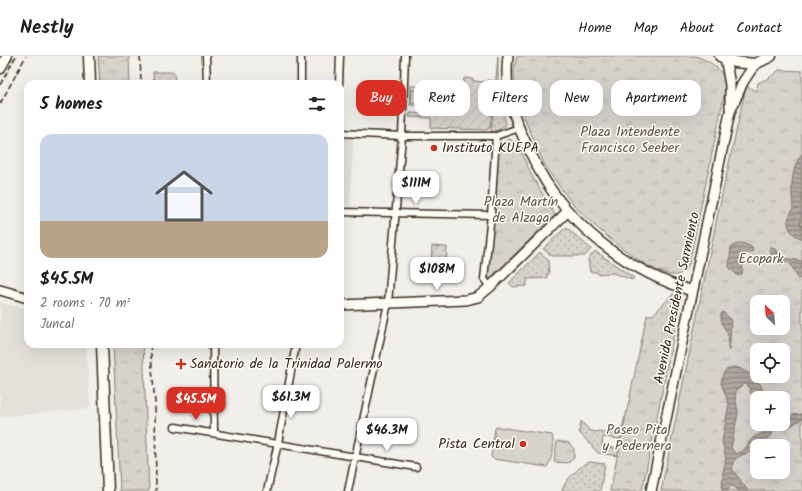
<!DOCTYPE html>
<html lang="en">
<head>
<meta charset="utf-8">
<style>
  body { margin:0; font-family:Kalam,sans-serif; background:#f2f2f2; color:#202124; height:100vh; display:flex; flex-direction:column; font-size:15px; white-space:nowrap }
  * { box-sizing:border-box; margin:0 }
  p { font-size:13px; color:#757577 }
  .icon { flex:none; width:22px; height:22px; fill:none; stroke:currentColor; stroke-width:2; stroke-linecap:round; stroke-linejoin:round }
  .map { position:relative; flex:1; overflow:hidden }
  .sheet { position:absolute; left:24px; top:24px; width:320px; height:268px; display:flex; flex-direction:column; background:#fff; border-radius:12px; box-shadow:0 4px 16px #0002 }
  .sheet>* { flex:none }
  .banner { position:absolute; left:356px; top:24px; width:380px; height:36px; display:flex; gap:8px }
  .needle { width:26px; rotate:334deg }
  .controls { position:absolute; left:750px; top:239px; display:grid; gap:8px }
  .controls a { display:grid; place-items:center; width:40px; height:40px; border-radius:8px; background:#fff; box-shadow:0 4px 16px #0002; font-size:20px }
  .price { position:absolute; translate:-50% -34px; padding:0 9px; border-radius:8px; background:#fff; color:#222; font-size:13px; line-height:26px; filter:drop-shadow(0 1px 2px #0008) }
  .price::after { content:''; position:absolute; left:50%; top:24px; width:12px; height:9px; margin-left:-6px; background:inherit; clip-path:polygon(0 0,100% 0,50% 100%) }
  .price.current { background:#d93025; color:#fff }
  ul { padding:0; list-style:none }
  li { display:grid; align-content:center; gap:8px; height:212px; padding:0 16px }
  li span { display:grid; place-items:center; height:124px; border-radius:12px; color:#555 }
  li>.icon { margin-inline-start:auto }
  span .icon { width:72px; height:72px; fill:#fffc; stroke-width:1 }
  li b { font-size:17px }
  h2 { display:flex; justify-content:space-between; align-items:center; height:48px; padding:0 16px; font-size:17px }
  .pill { padding:0 14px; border-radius:12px; background:#fff; box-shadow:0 4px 16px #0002; font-size:14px; line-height:36px }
  .pill.current { background:#d93025; color:#fff }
  header { display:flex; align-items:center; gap:24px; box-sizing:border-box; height:56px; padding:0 20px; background:#fff; border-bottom:1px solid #e0e0e0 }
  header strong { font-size:19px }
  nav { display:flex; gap:22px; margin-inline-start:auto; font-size:14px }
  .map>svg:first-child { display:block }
  .built { fill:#e3e0da }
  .grass { fill:url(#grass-dots); stroke:#897e75 }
  .park { fill:url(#park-tufts); stroke:#897e75; fill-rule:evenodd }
  .garden { fill:url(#garden-furrows); stroke:#897e75 }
  .pitch { fill:#d7d2cc; stroke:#897e75 }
  .water { fill:url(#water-rules); stroke:#80746b }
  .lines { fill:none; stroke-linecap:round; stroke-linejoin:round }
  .street-casing { stroke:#3b2a1e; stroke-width:9 }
  .secondary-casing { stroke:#3b2a1e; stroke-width:12 }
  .primary-casing { stroke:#3b2a1e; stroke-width:13 }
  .street { stroke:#fdfcf7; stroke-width:6 }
  .secondary { stroke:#fdfcf7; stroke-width:9 }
  .primary { stroke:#fdfcf7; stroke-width:10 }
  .rail { stroke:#3b2a1e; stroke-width:1.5; stroke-dasharray:6 3; stroke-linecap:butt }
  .poi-dot { fill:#c8321e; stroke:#fdfcf7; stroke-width:1.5 }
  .labels { text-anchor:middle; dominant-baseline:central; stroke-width:3; stroke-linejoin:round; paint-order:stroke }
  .park-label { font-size:14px; fill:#62544a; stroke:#fdfcf7 }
  .poi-label { font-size:14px; fill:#3b2a1e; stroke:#fdfcf7; text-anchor:start }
  .street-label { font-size:14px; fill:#3b2a1e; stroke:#fdfcf7 }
</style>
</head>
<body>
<header>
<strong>Nestly</strong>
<nav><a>Home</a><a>Map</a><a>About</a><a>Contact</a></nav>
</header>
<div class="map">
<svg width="802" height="435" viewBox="0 0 802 435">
  <defs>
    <pattern id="grass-dots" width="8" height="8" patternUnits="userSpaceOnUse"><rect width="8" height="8" fill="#d7d2cc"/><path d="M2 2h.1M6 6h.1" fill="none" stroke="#b9b4af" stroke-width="1.8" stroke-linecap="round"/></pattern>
    <pattern id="park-tufts" width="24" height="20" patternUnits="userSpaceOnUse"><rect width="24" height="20" fill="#d7d2cc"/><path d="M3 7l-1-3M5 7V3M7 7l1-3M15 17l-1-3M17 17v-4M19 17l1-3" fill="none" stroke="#b9b4af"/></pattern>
    <pattern id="garden-furrows" width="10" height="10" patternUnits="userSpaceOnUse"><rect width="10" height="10" fill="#d7d2cc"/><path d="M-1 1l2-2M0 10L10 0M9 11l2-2" fill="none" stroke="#b9b4af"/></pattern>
    <pattern id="water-rules" width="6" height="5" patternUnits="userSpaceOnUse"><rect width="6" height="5" fill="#aea69f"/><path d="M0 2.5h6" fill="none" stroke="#8f8781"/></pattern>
  </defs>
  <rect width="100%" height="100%" fill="#f1efea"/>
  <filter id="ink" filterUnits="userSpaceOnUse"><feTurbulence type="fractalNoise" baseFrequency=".025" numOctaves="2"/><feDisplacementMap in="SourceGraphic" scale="8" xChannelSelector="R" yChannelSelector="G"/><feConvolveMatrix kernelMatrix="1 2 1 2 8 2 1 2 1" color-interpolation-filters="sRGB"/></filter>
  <g filter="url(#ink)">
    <!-- built -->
    <g class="built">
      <path d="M340 82H353L350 150 340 149Z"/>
      <path d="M0 246 28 253V288H86L90 352 0 361Z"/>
    </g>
    <!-- grass -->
    <g class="grass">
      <path d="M498 0V42L506 67 504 72 491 76Z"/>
      <path d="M565 172H567L591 193 585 200H552L543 193Z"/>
      <path d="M595 195 634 222 632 224 613 217 598 218 597 216H590L588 203Z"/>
      <path d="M540 196 548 204 549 218H547V222L527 223V230L513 231 509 227Z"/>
      <path d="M625 361 620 383 603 381 602 390 619 393 618 400 598 397 579 376 581 365 590 375 597 376 598 375 621 379Z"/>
      <path d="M590 406 605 408 600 435H562C564 425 580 409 590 406Z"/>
    </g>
    <!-- park -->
    <g class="park">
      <path d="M98 0H129L130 28H100Z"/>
      <path d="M517 0H695C706 3 720 11 724 22 726 26 725 31 725 35L689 208C686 215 680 220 673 219 648 218 590 168 574 149 565 138 555 125 547 113 542 105 539 96 536 88 525 65 514 40 514 15 514 10 516 5 517 0Z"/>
      <path d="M779 14 802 15V435H661L718 157 745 35 747 30 756 35 758 27 769 22ZM757 246H783V272H757ZM757 294H783V320H757ZM757 342H783V368H757ZM757 390H783V416H757Z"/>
      <path d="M509 83 517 87 532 120 555 159 491 221 489 222 488 220 499 94 501 88Z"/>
      <path d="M673 238 680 242V247L642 435H610L647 259H653Z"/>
      <path d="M113 288H143L149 435H120Z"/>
      <path d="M557 385 569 387 574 393V402L568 407 554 406Z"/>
    </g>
    <!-- garden -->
    <g class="garden">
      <path d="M153 16H174L175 28H154Z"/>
      <path d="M464 22 473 23V25L486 26 487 24 495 25 490 72 486 74 431 72V62L409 61 410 57 432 58V50L410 49 411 30 463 32Z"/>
      <path d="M432 190 447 191 446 209 431 208Z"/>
    </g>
    <!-- pitch -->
    <g class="pitch">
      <path d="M412 34 434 35 433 48 411 47Z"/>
      <path d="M498 371 552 379C555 390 553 401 547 411L494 403 491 401 495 372Z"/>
    </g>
    <!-- water -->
    <g class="water">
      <path d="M802 98V157L800 168 802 170V182C793 181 785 170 789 161 790 158 792 156 793 153 793 149 792 144 792 140 791 127 793 108 802 98Z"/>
      <path d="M742 187 752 191 753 195 747 198 743 203 742 218 738 220 729 211 731 191 737 188Z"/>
      <path d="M770 190 775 193V196L777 194 783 202 802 205V223L797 222V220L789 205 784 206 782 208 774 202V200H771Z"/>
      <path d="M723 256C725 258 728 260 730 263 732 268 729 287 730 294L729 295C726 288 730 284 728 279 725 271 720 269 721 258Z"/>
      <path d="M734 311C739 311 742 314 746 316 758 322 762 329 765 342H757V344L750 336V332L746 328H742L741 331 736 333 735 339 738 357 731 392 735 398C746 397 746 388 753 382 760 376 767 380 769 368 775 368 779 370 786 368L792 359 802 358V363L798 365 786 373 778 372 773 374 772 379 757 390V393C747 399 729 399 733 414L748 435H739C736 432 733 428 729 431L728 435H722L723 416 726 403 722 385 729 348 721 327 723 318 726 314Z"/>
    </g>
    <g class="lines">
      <!-- street casing -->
      <g class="street-casing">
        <g id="street">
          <path d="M206 0 207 28"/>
          <path d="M301 0V28"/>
          <path d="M339 28 340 0"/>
          <path d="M340 77 402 80H496L519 72"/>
          <path d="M340 156 491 159"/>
          <path d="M490 231 484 223 491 159 496 80"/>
          <path d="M213 288 214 377"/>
          <path d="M175 371 416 411"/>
          <path d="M267 435 278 387 296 288"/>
          <path d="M348 435 388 247 402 80 405 0"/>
        </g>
      </g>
      <!-- secondary casing -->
      <g class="secondary-casing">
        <g id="secondary">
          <path d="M508 0C504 30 512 59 525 85 531 99 538 113 546 126 580 178 633 217 692 235"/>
          <path d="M725 1 730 29V52"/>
          <path d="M0 13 7 0"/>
          <path d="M0 234 28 242"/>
          <path d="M340 249 466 244 478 241 490 231 568 155"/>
          <path d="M651 435 730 56 743 26 755 8"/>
        </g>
      </g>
      <!-- primary casing -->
      <g class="primary-casing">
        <g id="primary">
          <path d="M89 0 90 28"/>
          <path d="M720 0 735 6 755 8 771 0"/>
          <path d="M102 288 108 435"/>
        </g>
      </g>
      <!-- street -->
      <use href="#street" class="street"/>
      <!-- secondary -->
      <use href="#secondary" class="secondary"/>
      <!-- primary -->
      <use href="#primary" class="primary"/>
      <!-- rail -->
      <g class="rail">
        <path d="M140 0 141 28"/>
        <path d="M0 29 16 0"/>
        <path d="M0 48 26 0"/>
        <path d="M150 288 155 347 156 435"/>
      </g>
    </g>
  </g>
  <!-- markers -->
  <g class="poi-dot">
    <circle cx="434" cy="92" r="4"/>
    <path d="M179 302h4v4h4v4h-4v4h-4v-4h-4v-4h4z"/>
    <circle cx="523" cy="388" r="4"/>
  </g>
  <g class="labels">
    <!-- park labels -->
    <g class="park-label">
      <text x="630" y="76">Plaza Intendente<tspan x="630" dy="16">Francisco Seeber</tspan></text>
      <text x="521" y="146">Plaza Martín<tspan x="521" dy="16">de Alzaga</tspan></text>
      <text x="761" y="203">Ecopark</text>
      <text x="637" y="374">Paseo Pita<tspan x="637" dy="16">y Pedernera</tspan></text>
    </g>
    <!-- poi labels -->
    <g class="poi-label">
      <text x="442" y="92">Instituto KUEPA</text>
      <text x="190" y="308">Sanatorio de la Trinidad Palermo</text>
      <text x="515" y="388" text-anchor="end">Pista Central</text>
    </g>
    <!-- street labels -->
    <g class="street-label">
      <text transform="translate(677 242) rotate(-78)">Avenida Presidente Sarmiento</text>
    </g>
  </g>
</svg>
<div class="controls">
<a><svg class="needle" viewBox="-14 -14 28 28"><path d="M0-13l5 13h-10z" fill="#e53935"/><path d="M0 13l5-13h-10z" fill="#757577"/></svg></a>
<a><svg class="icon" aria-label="locate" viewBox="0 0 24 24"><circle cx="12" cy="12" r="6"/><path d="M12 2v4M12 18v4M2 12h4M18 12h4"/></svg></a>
<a>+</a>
<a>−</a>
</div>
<b class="price" style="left:416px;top:149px">$111M</b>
<b class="price" style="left:437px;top:235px">$108M</b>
<b class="price" style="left:291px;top:363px">$61.3M</b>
<b class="price current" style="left:196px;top:365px">$45.5M</b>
<b class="price" style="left:387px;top:396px">$46.3M</b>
<div class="banner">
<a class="pill current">Buy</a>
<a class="pill">Rent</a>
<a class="pill">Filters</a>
<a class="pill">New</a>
<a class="pill">Apartment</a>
</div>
<section class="sheet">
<h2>5 homes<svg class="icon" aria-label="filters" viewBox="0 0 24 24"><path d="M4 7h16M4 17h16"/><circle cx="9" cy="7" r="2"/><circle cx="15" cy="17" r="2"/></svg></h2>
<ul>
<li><span style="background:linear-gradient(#c9d6e8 70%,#b9a48a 0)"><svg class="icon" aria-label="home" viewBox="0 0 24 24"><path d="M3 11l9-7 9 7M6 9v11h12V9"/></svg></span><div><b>$45.5M</b><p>2 rooms · 70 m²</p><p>Juncal</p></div></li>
</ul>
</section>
</div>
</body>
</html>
